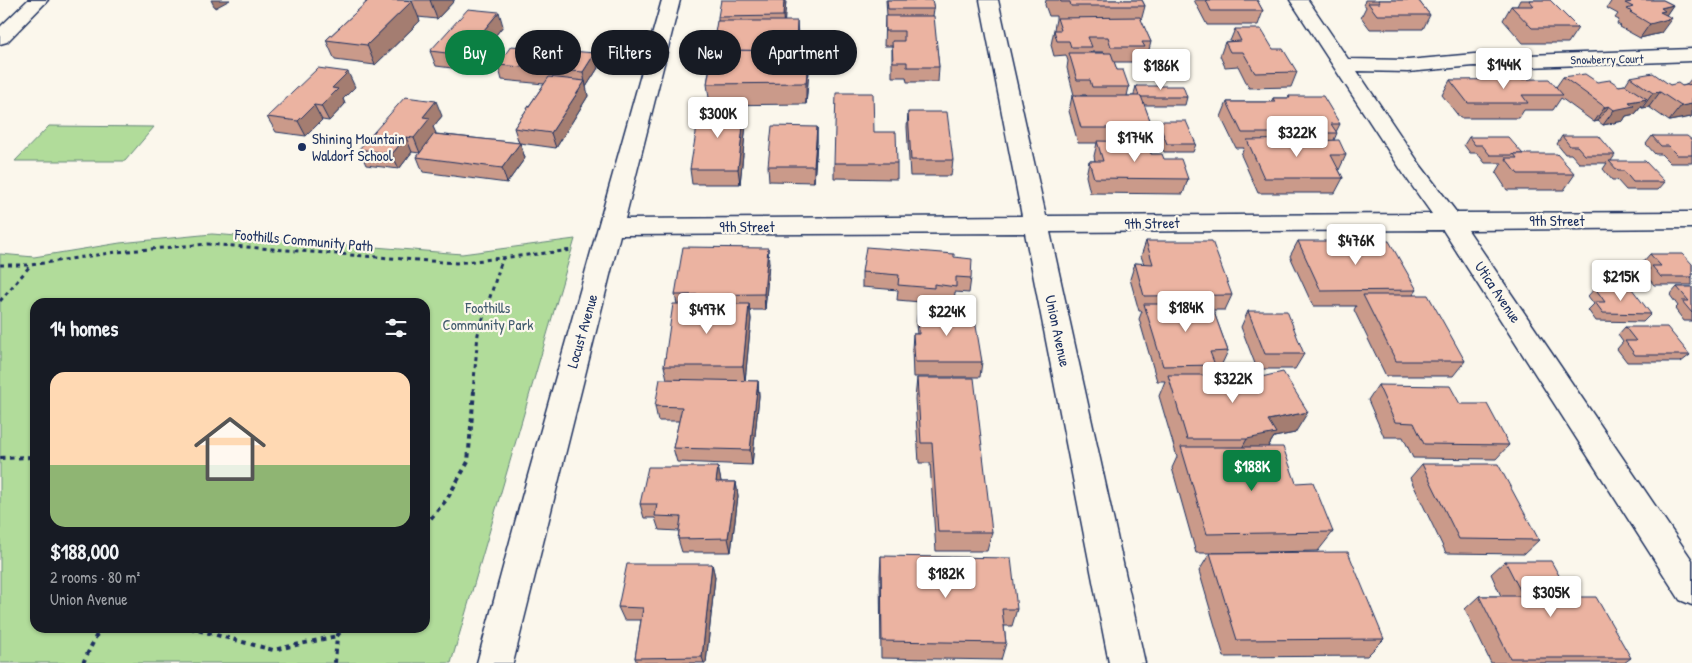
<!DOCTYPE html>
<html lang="en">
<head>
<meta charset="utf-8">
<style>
  body { margin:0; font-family:"Patrick Hand",sans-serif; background:#20242c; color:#f1f3f6; height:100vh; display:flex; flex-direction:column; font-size:19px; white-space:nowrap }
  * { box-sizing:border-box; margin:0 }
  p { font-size:16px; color:#9ea1a6 }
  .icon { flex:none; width:28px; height:28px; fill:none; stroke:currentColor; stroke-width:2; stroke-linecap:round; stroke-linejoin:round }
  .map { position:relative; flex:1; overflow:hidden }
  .side { position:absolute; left:30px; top:298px; width:400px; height:335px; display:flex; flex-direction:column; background:#171b24; border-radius:15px; box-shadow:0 1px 4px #0004 }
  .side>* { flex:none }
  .guide { position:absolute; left:445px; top:30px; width:475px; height:45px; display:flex; gap:10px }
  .price { position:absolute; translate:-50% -42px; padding:0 11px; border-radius:5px; background:#fff; color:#222; font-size:16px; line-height:32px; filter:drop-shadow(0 1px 2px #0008) }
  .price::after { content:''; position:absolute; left:50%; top:30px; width:15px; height:11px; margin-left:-8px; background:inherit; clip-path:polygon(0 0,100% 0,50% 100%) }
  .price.current { background:#0b8043; color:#fff }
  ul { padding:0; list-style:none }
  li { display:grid; align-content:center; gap:10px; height:265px; padding:0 20px }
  li span { display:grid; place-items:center; height:155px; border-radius:15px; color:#555 }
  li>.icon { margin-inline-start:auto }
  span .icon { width:90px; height:90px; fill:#fffc; stroke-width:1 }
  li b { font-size:21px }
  h2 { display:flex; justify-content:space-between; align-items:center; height:60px; padding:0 20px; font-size:21px }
  .pill { padding:0 18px; border-radius:22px; background:#171b24; box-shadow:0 1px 4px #0004; font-size:18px; line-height:45px }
  .pill.current { background:#0b8043; color:#fff }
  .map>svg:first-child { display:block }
  .green { fill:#b1dc9a; stroke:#66867c; fill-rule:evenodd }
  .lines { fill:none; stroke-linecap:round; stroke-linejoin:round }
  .street-casing { stroke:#1b2f5e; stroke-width:3 }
  .path-far1 { stroke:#1b2f5e; stroke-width:3; stroke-dasharray:4 4; stroke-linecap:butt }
  .path { stroke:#1b2f5e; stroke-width:4; stroke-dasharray:4.5 4.5; stroke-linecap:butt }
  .street { fill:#fbf7ec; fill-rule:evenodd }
  .wall { fill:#ca9a8a; stroke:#1b2f5e; fill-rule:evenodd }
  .shaded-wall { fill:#a47d71; stroke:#1b2f5e }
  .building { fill:#ebb3a1; stroke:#1b2f5e }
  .poi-dot { fill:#1b2f5e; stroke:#fbf7ec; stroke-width:2 }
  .labels { text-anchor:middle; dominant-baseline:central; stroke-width:4.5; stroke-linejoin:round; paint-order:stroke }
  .far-street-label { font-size:12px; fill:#1b2f5e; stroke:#fbf7ec }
  .poi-label { font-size:15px; fill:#1b2f5e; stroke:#fbf7ec; text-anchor:start }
  .street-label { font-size:15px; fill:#1b2f5e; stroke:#fbf7ec }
  .park-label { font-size:15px; fill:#405a6d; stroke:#fbf7ec }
</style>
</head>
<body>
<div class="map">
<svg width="1692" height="663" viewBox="0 0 1692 663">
  <rect width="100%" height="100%" fill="#fbf7ec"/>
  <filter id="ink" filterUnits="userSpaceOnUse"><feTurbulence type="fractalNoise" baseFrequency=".02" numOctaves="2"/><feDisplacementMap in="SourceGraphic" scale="10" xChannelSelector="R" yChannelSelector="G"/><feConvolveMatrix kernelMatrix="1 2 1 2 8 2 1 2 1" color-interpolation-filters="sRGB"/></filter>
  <g filter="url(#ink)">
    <!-- green -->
    <g class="green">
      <path d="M49 126 154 127 125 161H15Z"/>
      <path d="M212 234 462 254 575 239 451 663H0V254L34 257 120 243ZM35 302H425V628H35Z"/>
    </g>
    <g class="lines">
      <!-- street casing -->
      <g class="street-casing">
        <g id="street">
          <path d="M28 0H48L7 42 0 44V27Z"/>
          <path d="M662 0H680L625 219 1022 216 980 0H998L1046 216 1432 214 1405 176 1290 0H1308L1348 59 1408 60 1474 54 1528 55 1692 49V61L1528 67 1474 66 1408 72 1357 71 1421 166 1457 213 1692 212V228L1468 230 1692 560V605L1680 600 1443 230 1050 232 1145 663H1109L1025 233 620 235 513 663H477L522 497Z"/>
        </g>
      </g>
      <!-- path-far1 -->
      <g class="path-far1">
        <path d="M0 265H31L116 252 207 244 456 263 573 250"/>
        <path d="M0 301 30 266"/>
        <path d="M473 392 478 334 503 257"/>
      </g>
      <!-- path -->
      <g class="path">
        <path d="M0 458 35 457"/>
        <path d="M425 525 447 499 468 462 474 391"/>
        <path d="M190 628 273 650 337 636"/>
        <path d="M83 663 100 628"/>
        <path d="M335 663 337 636 343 628"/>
      </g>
      <!-- street -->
      <use href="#street" class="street"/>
    </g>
    <!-- wall -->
    <g class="wall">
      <path d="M365 0H454V1L437 19 418 17 420 21 375 65 335 60 326 40 366 3Z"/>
      <path d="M786 0 784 21 798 36 797 51 809 71 806 104 710 105 707 84 712 54V51L718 21V17Z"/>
      <path d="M886 0H932L934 9 933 16 939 67 938 82H907L906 77H892V46H884L885 16H887Z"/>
      <path d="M1046 0H1142L1145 6 1141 21 1151 42 1147 57H1142L1141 62H1114L1117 70 1129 87 1127 96H1134V94L1136 86 1187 97 1185 105H1144L1153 128 1148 143H1147L1151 154 1164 159 1188 179 1183 194 1090 193 1086 176 1089 161H1095L1094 156 1097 143H1078L1069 111 1072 96H1087L1086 95H1074L1067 68 1068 61 1066 55 1054 56 1051 45 1056 19V16H1049L1045 5ZM1091 52H1104L1105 53H1090Z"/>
      <path d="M1194 0H1257L1263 11 1258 25H1207Z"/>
      <path d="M1365 0H1418L1430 15 1423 29H1370L1361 17 1366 7 1364 4Z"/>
      <path d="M1520 0H1550L1578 28 1568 43H1523L1503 20 1511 6H1517Z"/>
      <path d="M1612 0H1663L1673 5 1666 15 1661 33 1640 38 1620 27 1621 26 1617 24 1619 20 1615 18 1618 14 1607 8Z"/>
      <path d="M503 26 468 70 436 66 430 51Z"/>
      <path d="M1235 29 1273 49 1297 72 1291 87 1249 88 1238 66 1225 67 1220 56 1225 42 1230 41Z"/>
      <path d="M595 53 598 68 586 87 588 96 556 148 520 143 525 158 507 183 423 172 417 157 420 153 412 152 399 169 366 165 359 149 442 116 433 127 436 134 519 143 514 128 544 84 502 80 498 65Z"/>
      <path d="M1563 77 1619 86 1625 85 1630 77 1670 85 1682 86 1686 85 1692 78V115L1691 117 1669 121 1649 107 1642 108 1641 107 1635 114 1626 116 1623 121 1603 125 1598 121 1594 122 1561 98 1553 110H1524L1519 118H1460L1442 95 1450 80 1556 87Z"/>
      <path d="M355 87 343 99 345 104 329 121 322 120 306 136 276 132 267 117Z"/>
      <path d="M1289 96 1340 124 1336 132 1337 133 1334 140 1346 155 1339 170 1343 178 1335 193H1258L1241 155 1244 148H1236L1221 117 1227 102H1271L1273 98H1288Z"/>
      <path d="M745 109 746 124 740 184H692L690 169Z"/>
      <path d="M908 112 953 160 951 176H910L907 127Z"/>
      <path d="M1158 121 1196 144 1193 152H1164L1155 129Z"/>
      <path d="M817 127V142L814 182 769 181 768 166Z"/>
      <path d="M874 132 897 163V179L834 178V163Z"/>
      <path d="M1562 136 1615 155 1611 161 1665 182 1658 190H1626L1617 180H1612L1603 169 1607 163H1579L1571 154H1565L1557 144Z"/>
      <path d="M1652 136 1692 140V163H1670L1661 154H1655L1646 144Z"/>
      <path d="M1469 137 1523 154 1575 174 1564 190H1507L1496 173 1502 163H1485L1477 153H1470L1464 145Z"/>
      <path d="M1146 241 1232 295 1225 310H1213L1228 351 1221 366 1214 367 1210 375 1295 433 1274 437 1268 447 1333 532 1318 551 1213 553 1384 639 1367 656 1224 657 1199 571 1210 553H1196L1172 468 1177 457 1159 396 1165 381H1157L1139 319 1142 311H1139L1130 279 1135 263 1144 264 1141 256Z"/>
      <path d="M1298 241 1417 290 1413 295 1465 361 1453 376H1386L1354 310 1356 306H1313L1290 256Z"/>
      <path d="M1650 254 1692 264V285H1654L1645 274 1650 269 1643 262Z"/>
      <path d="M954 257 971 278 969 293 955 292 954 302 933 300 932 303 897 300 898 290 862 287V272Z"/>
      <path d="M769 263 765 310H750L751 319 745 381H758L759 396 752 465 677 462 673 448 679 421H658L655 406 667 379 664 366 677 304 675 295Z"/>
      <path d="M1677 287H1692V321H1684L1675 309 1678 306 1670 295Z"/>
      <path d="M1595 288 1651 314 1643 322 1596 321 1588 310 1594 304 1588 296Z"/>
      <path d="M918 310 970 314 982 362 980 377H913L912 349 913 334H917L916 325Z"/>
      <path d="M1248 311 1304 354 1295 369H1257L1241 327Z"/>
      <path d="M1625 327 1690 355 1681 362H1627L1617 349 1623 342 1618 335Z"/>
      <path d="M917 378 992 532 987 551H936L930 463H919L915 399Z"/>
      <path d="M1378 385 1460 404 1509 445 1496 459 1413 458 1403 437H1384L1368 400Z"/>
      <path d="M1422 464 1539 540 1524 554 1446 553 1410 478Z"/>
      <path d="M718 467 721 482H736L738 496 731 552H682L678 539 679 531 659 530 655 518H644L640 504Z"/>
      <path d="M881 556 1017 609 1012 626H1004L1006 643 1001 660 881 658 880 575Z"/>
      <path d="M1505 561 1571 597 1631 658 1624 663H1491L1465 609 1479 596H1501L1491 574Z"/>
      <path d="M712 564 715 577 706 663H637L635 658 641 620H624L618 607Z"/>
    </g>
    <!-- shaded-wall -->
    <g class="shaded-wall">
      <path d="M211 0H230L215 8Z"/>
      <path d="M430 0H454V1L437 19Z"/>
      <path d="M784 0H786L784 31 783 16Z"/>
      <path d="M412 1 420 21 375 65 367 45Z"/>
      <path d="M1673 5 1663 20 1672 18 1661 33 1640 38 1661 8Z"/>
      <path d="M499 12 503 26 468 70 463 55Z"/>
      <path d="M797 21 798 36 796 67V52Z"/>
      <path d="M809 51V71L806 104V83Z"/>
      <path d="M595 53 598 68 586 87 583 72Z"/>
      <path d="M348 72 355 87 343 99 345 104 329 121 321 106 332 88Z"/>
      <path d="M585 81 588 96 556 148 551 133Z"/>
      <path d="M1660 92 1649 107 1642 108 1653 93Z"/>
      <path d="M1647 99 1635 114 1626 116 1623 121 1603 125 1614 110 1629 102Z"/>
      <path d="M436 101 442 116 433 127 436 133 420 153 414 138 423 117Z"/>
      <path d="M1692 104V115L1691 117 1669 121 1681 106Z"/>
      <path d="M314 105 322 120 306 136 298 121Z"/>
      <path d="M1609 106 1598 121 1594 122 1605 107Z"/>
      <path d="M745 109 746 124 740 184 738 169Z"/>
      <path d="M817 127V142L814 182V166Z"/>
      <path d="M406 137 412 152 399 169 392 154Z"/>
      <path d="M520 143 525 158 507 183 502 168Z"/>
      <path d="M768 248 769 263 765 310 764 294Z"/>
      <path d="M749 304 751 319 745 381 743 366Z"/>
      <path d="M758 381 759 396 752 465 750 450Z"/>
      <path d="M1308 412 1295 433 1274 437 1264 453 1236 459 1247 439 1268 420Z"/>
      <path d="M718 467 721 481 719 496 716 482Z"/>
      <path d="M736 482 738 496 731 552 728 538Z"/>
      <path d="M712 564 715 577 706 663H704L702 657Z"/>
    </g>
    <!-- building -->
    <g class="building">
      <path d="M369 0H402L412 1 367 45 326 40Z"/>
      <path d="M721 0H784L783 16 718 17Z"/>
      <path d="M887 0H932L934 9H888Z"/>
      <path d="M1060 0H1142L1145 6H1071L1070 2H1061Z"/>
      <path d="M1206 0H1257L1263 11H1211Z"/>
      <path d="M1378 0H1418L1430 15H1377L1368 3H1380Z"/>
      <path d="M1529 0H1550L1578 28H1532L1511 6H1534Z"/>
      <path d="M1627 0H1663L1673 5 1661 8 1665 11 1660 12 1672 18 1650 24 1630 12H1632L1627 9 1633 7 1625 3 1631 2Z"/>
      <path d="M468 9 499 12 463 55 430 51Z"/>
      <path d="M885 16H934L939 67H907V62H893L892 41H904V31H885Z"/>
      <path d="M1140 17 1151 42H1142L1145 47H1111L1108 37H1088L1092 47H1071L1069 41H1057L1054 30H1061L1057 18Z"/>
      <path d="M717 21H797L796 51 713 50 712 51Z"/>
      <path d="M1235 29H1261L1273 49H1283L1297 72 1255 73 1243 52H1230L1225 42 1241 41Z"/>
      <path d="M511 46 595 53 583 72 498 65Z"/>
      <path d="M713 50 809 51 806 83 707 84Z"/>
      <path d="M1069 53H1111L1117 70H1123L1129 87H1092L1090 80H1077Z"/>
      <path d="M318 68 348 72 332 88 338 89 321 106 314 105 298 121 267 117Z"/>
      <path d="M1653 73 1670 85 1678 83 1682 86 1692 84V104L1681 106 1660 92 1653 93 1630 77Z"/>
      <path d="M1585 74 1597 82 1610 80 1619 86 1625 85 1647 99 1629 102 1634 106 1614 110 1609 106 1605 107 1563 77Z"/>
      <path d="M549 77 585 81 551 133 514 128Z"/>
      <path d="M1549 79 1563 95H1522L1528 103H1468L1450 80Z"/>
      <path d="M1136 86H1183L1187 97H1141V96H1139Z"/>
      <path d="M836 93H873L874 132H896L897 163H834Z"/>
      <path d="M1072 96H1141L1153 128H1081Z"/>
      <path d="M1289 96H1323L1340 124H1331L1337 133H1242L1227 102H1275L1273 98H1290Z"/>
      <path d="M405 97 436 101 423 117 430 118 414 138 406 137 392 154 359 149Z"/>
      <path d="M700 109H745L738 169H690Z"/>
      <path d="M908 112H947L953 160H911Z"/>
      <path d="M1158 121H1186L1196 144H1167Z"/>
      <path d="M772 126 817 127 814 166H768Z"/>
      <path d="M434 134 520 143 502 168 417 157Z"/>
      <path d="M1562 136H1599L1615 155H1585L1577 146H1570Z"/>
      <path d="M1652 136H1687L1692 140V155H1677L1668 146H1661Z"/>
      <path d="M1469 137H1508L1523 154H1514L1513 155H1490L1482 145H1475Z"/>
      <path d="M1312 139 1313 141 1339 140 1346 155H1331L1343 178H1264L1247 140Z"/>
      <path d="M1097 141 1147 142 1151 154H1162L1164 159H1181L1188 179 1094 178 1089 161H1103Z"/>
      <path d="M1514 154H1557L1575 174H1518L1505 158H1517Z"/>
      <path d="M1609 161H1645L1665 182H1633L1624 171H1618Z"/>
      <path d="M1146 241H1212L1232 295 1144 296 1135 263 1153 264Z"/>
      <path d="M1298 241H1389L1417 290 1321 291Z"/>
      <path d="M683 247 768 248 764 294 675 295Z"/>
      <path d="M866 247 954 254V257L972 259 971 278 956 277V287L934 284V288L898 285 899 275 862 272Z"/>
      <path d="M1650 254H1683L1692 264V277H1661L1652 266H1661Z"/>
      <path d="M1677 287H1692V313L1682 301H1689Z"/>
      <path d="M1595 288 1632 289 1651 314 1603 313 1595 302H1605Z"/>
      <path d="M1363 295H1428L1465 361H1396Z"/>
      <path d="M673 304H749L743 366H664Z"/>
      <path d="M1144 304H1211L1228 351 1210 352 1215 365 1163 366Z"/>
      <path d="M918 310 969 311 970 314H974L982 362H915L913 334H919Z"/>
      <path d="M1248 311H1287L1304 354H1265Z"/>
      <path d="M1625 327H1667L1690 355H1635L1625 341H1636Z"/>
      <path d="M1248 367 1257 378 1283 372 1308 412 1268 420 1276 433 1247 439H1187L1168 375H1211Z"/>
      <path d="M917 378H974L992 532H938L932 443H921Z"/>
      <path d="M660 379 758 381 750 450 673 448 682 407 655 406Z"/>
      <path d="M1378 385 1450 386 1460 404H1487L1509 445 1424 444 1414 423 1395 422Z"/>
      <path d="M1181 447H1283L1296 483 1313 482 1333 532 1207 534Z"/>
      <path d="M1422 464H1498L1539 540 1459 539Z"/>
      <path d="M648 467H718L716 482H736L728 538 678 539 681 517 655 516 657 504H640Z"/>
      <path d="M1348 552 1384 639 1237 640 1210 553Z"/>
      <path d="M881 556 1011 558 1017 609H1002L1006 643 882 641Z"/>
      <path d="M1505 561H1551L1571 597H1596L1631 658H1510L1479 596H1523Z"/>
      <path d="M627 564H712L702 657 635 658 643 608 618 607Z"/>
    </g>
  </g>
  <!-- markers -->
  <circle class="poi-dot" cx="302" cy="147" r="5"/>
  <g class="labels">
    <!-- far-street labels -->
    <g class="far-street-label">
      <text transform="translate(1607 59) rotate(-1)">Snowberry Court</text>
    </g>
    <!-- poi labels -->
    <g class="poi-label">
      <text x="312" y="138">Shining Mountain<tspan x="312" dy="17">Waldorf School</tspan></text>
    </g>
    <!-- street labels -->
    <g class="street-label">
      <text x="1557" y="220">9th Street</text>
      <text transform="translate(1152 223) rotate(-1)">9th Street</text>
      <text x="747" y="226">9th Street</text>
      <text transform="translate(304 240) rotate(5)">Foothills Community Path</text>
      <text transform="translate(1498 292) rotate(56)">Utica Avenue</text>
      <text transform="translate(582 331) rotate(-74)">Locust Avenue</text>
      <text transform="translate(1058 331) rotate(78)">Union Avenue</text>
    </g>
    <!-- park labels -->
    <g class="park-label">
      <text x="488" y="307">Foothills<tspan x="488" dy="17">Community Park</tspan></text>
    </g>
  </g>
</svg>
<b class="price" style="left:1504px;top:90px">$144K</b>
<b class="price" style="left:1161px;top:91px">$186K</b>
<b class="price" style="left:718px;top:139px">$300K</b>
<b class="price" style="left:1297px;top:158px">$322K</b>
<b class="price" style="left:1135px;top:163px">$174K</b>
<b class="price" style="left:1356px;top:266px">$476K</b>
<b class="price" style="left:1621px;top:302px">$215K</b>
<b class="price" style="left:1186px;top:333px">$184K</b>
<b class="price" style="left:707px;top:335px">$497K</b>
<b class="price" style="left:947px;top:337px">$224K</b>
<b class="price" style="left:1233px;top:404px">$322K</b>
<b class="price current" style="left:1252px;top:492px">$188K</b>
<b class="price" style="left:946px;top:599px">$182K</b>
<b class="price" style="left:1551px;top:618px">$305K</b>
<div class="guide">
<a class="pill current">Buy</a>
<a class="pill">Rent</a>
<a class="pill">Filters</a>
<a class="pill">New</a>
<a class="pill">Apartment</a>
</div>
<section class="side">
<h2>14 homes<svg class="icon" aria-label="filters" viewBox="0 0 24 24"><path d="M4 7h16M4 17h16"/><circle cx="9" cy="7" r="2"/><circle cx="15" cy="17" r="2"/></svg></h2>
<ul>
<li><span style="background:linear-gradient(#ffd9b3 60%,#8fb573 0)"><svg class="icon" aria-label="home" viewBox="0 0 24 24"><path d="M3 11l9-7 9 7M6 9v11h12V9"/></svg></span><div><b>$188,000</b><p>2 rooms · 80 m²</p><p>Union Avenue</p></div></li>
</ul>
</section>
</div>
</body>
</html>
